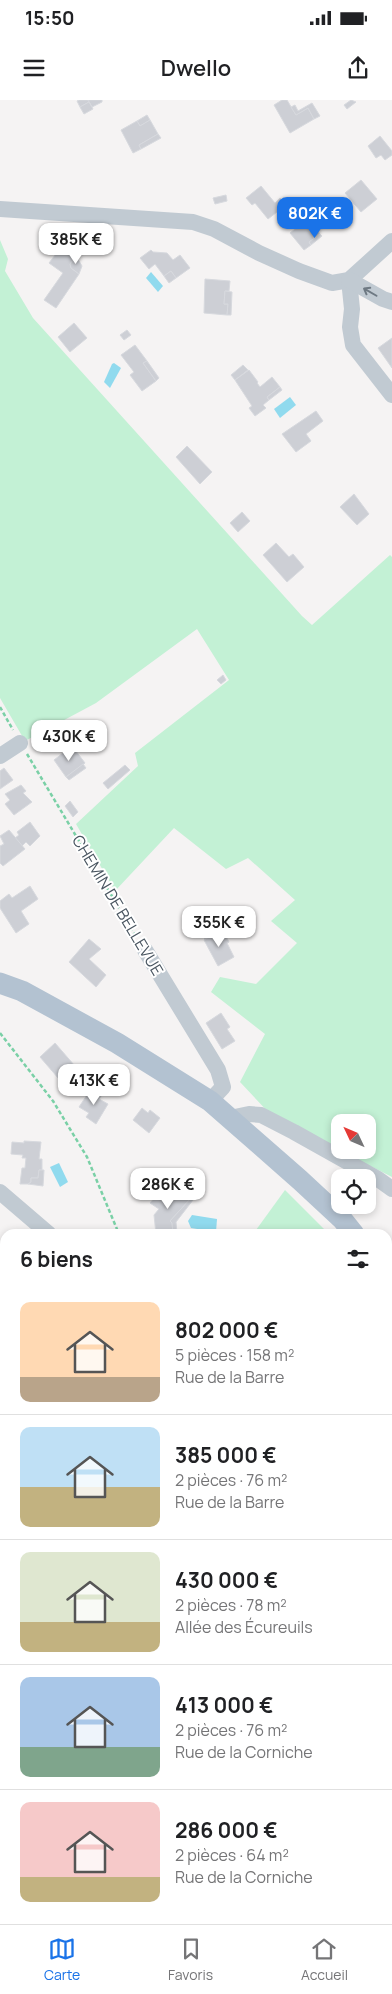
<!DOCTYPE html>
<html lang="fr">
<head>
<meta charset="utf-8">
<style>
  body { margin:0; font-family:Manrope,sans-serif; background:#f6f6f6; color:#202124; height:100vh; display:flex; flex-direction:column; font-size:19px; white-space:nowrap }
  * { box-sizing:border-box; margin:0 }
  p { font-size:16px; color:#757577 }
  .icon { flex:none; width:28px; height:28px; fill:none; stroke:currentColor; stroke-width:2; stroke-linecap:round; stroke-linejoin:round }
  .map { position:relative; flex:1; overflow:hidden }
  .side { position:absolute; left:0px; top:1129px; width:392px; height:696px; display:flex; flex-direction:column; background:#fff; border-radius:15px 15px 0 0; box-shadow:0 2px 8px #0003 }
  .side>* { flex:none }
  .needle { width:32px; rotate:314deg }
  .controls { position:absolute; left:331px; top:1014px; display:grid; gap:10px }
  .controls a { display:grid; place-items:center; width:45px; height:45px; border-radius:10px; background:#fff; box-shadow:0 2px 8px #0003; font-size:25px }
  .price { position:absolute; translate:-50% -42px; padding:0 11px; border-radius:10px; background:#fff; color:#222; font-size:16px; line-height:32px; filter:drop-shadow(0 1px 2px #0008) }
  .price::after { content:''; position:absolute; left:50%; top:30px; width:15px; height:11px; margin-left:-8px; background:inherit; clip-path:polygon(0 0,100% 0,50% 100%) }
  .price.active { background:#1a73e8; color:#fff }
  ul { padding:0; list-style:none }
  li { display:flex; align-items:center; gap:15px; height:125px; padding:0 20px }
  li+li { border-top:1px solid #e0e0e0 }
  li span { display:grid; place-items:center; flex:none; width:140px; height:100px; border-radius:10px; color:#555 }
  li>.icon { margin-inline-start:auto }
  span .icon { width:60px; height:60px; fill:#fffc; stroke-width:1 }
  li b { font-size:21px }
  h2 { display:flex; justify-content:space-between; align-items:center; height:60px; padding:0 20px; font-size:21px }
  .status { display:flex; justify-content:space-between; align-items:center; height:35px; padding:0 25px; background:#fff; direction:ltr }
  .status svg { height:14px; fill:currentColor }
  header { display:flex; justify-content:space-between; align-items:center; height:65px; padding:0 20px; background:#fff; font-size:22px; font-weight:600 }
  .tab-bar { display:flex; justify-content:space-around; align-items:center; height:70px; border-top:1px solid #e0e0e0; background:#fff; font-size:14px; color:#757577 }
  .tab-bar a { display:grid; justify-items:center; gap:2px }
  .tab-bar .active { color:#1a73e8 }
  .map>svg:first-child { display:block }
  .green { fill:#c3f1d5; fill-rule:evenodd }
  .water { fill:#90daee }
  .building { fill:#cdcfd5; stroke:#d7d9de }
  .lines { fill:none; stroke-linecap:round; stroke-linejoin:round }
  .path { stroke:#7ad0a6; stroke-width:2.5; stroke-dasharray:4 2.5; stroke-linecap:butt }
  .minor { stroke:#c1cad2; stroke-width:16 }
  .major { stroke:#b3c2d1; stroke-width:21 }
  .oneway { stroke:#6e7983 }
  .labels { text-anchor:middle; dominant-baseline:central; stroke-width:4; stroke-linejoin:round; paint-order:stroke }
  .street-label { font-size:16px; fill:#4a5661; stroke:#fff }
</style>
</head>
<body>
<div class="status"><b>15:50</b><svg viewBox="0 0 49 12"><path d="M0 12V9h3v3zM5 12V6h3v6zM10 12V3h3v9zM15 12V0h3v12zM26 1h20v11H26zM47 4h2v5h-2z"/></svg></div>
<header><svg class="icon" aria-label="menu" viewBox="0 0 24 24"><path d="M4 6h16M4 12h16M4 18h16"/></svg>Dwello<svg class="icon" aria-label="share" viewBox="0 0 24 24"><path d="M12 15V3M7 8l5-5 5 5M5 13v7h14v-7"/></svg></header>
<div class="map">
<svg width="392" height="1824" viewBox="0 0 392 1824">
  <rect width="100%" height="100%" fill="#f5f3f3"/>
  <!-- green -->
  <g class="green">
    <path d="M0 140 8 159 5 171 33 218 302 516 312 525 390 455 392 457V1077L272 1016 240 982 265 934 211 892 220 877 256 884 297 843 271 821 295 800 248 758 226 769 174 728 115 791 76 724 138 666 135 653 229 580 197 529 96 603 25 641 0 598ZM340 1022H368V1050H340Z"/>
    <path d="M285 1090 329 1134H253Z"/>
    <path d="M0 1249 5 1252 4 1383 0 1381Z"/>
    <path d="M0 1475 5 1476V1531L0 1534Z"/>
  </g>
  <!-- water -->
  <g class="water">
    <path d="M151 172 163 186 158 192 146 178Z"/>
    <path d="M114 263 121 268 110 288 104 282 112 264Z"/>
    <path d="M290 297 296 305 280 318 274 309Z"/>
    <path d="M59 1063 68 1082 60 1087 50 1067Z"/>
    <path d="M192 1115 217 1119 216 1132 191 1128 188 1121Z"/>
  </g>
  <!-- building -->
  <g class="building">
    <path d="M79 0H88L89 2 80 7 77 1Z"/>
    <path d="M88 0H102V2L92 7Z"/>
    <path d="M282 0H287L296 15 308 8 314 19 290 33 274 5Z"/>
    <path d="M351 0 356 2 347 9 344 5Z"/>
    <path d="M89 2 93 9 84 14 80 7Z"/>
    <path d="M312 3 320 16 314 19 308 8 296 15 291 7 295 5 298 11Z"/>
    <path d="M147 15 150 20 140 26 137 21Z"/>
    <path d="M150 20 158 34 139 45 141 49 133 53 121 30 137 21 140 26Z"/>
    <path d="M158 34 161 38 141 49 139 45Z"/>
    <path d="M380 36 392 51V55L385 60 381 55 376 58 368 46Z"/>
    <path d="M361 80 377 99 361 112 345 93Z"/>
    <path d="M261 86 275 103 280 98 286 105 268 119 255 103 252 105 246 98Z"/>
    <path d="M226 95 227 101 215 104 213 98Z"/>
    <path d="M308 119 320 134 309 142 311 145 304 150 290 133Z"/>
    <path d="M320 134 322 136 311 145 309 142Z"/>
    <path d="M62 146 76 156 70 164 71 168 79 174 56 208 44 200 63 173 49 163Z"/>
    <path d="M151 150 153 152 167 153 173 160 180 155 190 168 176 178 171 171 164 176 155 164 149 169 140 158Z"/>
    <path d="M76 156 82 166 79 174 71 168 70 164Z"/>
    <path d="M171 171 176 178 169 183 164 176Z"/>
    <path d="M205 179 230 181 229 191H225L224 204H228L227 215 204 213Z"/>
    <path d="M225 191 232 192 231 215H227L228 204H224Z"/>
    <path d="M74 223 87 238 70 252 58 237Z"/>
    <path d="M127 230 131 235 124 240 120 235Z"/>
    <path d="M392 238V268L378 248Z"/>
    <path d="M135 245 147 261 143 263 156 281 142 291 130 275 134 272 121 255Z"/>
    <path d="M147 261 159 278 156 281 143 263Z"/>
    <path d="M243 265 248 270 235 280 231 275Z"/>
    <path d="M249 270 258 282 257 283 260 287 272 277 280 287 267 297 269 300 263 305 266 308 255 316 249 308 252 306 235 280Z"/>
    <path d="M280 287 282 290 269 300 267 297Z"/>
    <path d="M316 311 323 321 306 334 311 341 296 352 282 334Z"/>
    <path d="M187 346 212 372 200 384 176 357Z"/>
    <path d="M354 394 369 414 357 425 340 407Z"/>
    <path d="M242 412 250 421 238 432 230 423Z"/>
    <path d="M276 443 289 457 293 454 304 467 287 482 263 455Z"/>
    <path d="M223 575 226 580 221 584 217 580Z"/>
    <path d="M72 646 85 663 66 677 54 660Z"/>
    <path d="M83 664 86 668 69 680 66 677Z"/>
    <path d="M125 665 130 670 108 689 103 683Z"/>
    <path d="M4 668 13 680 0 689V671Z"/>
    <path d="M21 685 26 691 23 693 32 702 14 715 5 704 10 700 5 694Z"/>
    <path d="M70 701 78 712 73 717 65 706Z"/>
    <path d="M30 722 40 736 30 746 26 742 22 746 15 738 19 735 17 732Z"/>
    <path d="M9 730 25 749 3 766 0 763V746L4 744 0 736Z"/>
    <path d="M30 786 38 799 21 811 29 824 16 833 0 808V801L9 794 12 798Z"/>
    <path d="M217 824 221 830 205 839 201 832Z"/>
    <path d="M222 829 229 842 227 843 234 857 218 866 204 840Z"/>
    <path d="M89 839 101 849 89 859 106 875 96 887 69 862Z"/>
    <path d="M221 913 230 927 227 929 235 941 222 949 206 923Z"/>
    <path d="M55 943 81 973 65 986 40 957Z"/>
    <path d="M91 989 101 996 99 999 108 1004 96 1024 86 1017 89 1013 79 1007Z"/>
    <path d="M142 1008 148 1013 150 1010 160 1018 149 1033 133 1020Z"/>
    <path d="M24 1041 41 1042 39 1059H42V1070H39L38 1078H31V1082L28 1084H20L22 1068H25L26 1058H22L23 1055 11 1054 12 1042 24 1043Z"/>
    <path d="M39 1070H44L43 1086 28 1084 31 1082V1078H38Z"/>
    <path d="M176 1087 191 1098 170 1121 172 1123 173 1134H156L154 1115 159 1109 150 1103 159 1093 167 1099Z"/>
    <path d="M191 1098 193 1100 176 1122 177 1134H173L172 1123 170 1121Z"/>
    <path d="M389 1258 392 1260V1280L390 1283 392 1285 388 1292V1260Z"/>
    <path d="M392 1545V1562L388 1558V1551Z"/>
    <path d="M5 1554V1605L2 1604 0 1599V1557Z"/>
    <path d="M36 1820H42L44 1824H29Z"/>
  </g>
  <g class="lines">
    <!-- path -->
    <g class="path">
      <path d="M0 607 13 630"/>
      <path d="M27 654 137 838"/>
      <path d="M0 933 53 1001 87 1057 119 1134"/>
    </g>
    <!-- minor -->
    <g class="minor">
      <path d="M0 109 193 122 214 129 259 153 299 171 332 183 349 180 392 141"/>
      <path d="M349 180 352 209 350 227 353 245 392 295"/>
      <path d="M349 180 383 199 392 202"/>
      <path d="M0 656 20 643"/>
      <path d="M145 850 218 970 223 987 210 1001"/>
      <path d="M230 1018 249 1014 261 1015 294 1032 378 1079 392 1089"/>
      <path d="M0 1092 49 1134"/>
      <path d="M388 1429 392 1431"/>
      <path d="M388 1644 392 1650"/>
      <path d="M184 1824 191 1820"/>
      <path d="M227 1824 228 1820"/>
    </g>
    <!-- major -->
    <g class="major">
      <path d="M0 883 22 891 117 943 210 1001 300 1080 342 1119 354 1134"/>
      <path d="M388 1175 392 1180"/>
    </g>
  </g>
  <!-- one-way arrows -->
  <defs><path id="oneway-shaft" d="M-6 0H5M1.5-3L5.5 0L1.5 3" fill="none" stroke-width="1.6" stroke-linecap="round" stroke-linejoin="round" transform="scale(1.25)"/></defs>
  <use class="oneway" href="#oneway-shaft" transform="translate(370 192) rotate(-150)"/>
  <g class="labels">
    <!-- street labels -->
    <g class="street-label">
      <text transform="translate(118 805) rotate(59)">CHEMIN DE BELLEVUE</text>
    </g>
  </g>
</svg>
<div class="controls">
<a><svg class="needle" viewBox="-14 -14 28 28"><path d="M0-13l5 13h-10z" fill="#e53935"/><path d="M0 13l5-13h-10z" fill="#757577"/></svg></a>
<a><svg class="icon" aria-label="locate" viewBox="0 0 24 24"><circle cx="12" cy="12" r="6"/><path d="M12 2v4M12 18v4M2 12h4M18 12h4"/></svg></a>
</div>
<b class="price active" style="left:315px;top:139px">802K €</b>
<b class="price" style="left:76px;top:165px">385K €</b>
<b class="price" style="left:69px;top:662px">430K €</b>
<b class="price" style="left:219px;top:848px">355K €</b>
<b class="price" style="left:94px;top:1006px">413K €</b>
<b class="price" style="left:168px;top:1110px">286K €</b>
<section class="side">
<h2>6 biens<svg class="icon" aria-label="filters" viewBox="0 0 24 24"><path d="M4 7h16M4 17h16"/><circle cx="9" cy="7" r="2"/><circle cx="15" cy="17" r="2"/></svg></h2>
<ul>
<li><span style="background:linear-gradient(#ffd9b3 75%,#b9a48a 0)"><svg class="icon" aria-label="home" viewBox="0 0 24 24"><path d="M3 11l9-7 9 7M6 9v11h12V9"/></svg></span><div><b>802 000 €</b><p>5 pièces · 158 m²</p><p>Rue de la Barre</p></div></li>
<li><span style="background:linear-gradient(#bfe0f5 60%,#c2b280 0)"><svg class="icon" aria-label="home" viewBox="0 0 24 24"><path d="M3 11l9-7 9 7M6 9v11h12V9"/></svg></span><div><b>385 000 €</b><p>2 pièces · 76 m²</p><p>Rue de la Barre</p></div></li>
<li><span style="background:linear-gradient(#dfe7d0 70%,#c2b280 0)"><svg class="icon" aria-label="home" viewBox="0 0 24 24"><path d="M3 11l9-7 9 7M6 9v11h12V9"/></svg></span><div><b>430 000 €</b><p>2 pièces · 78 m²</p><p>Allée des Écureuils</p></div></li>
<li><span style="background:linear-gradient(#a9c7e8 70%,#7fa58c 0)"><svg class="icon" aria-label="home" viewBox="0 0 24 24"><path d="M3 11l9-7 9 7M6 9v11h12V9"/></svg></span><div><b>413 000 €</b><p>2 pièces · 76 m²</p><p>Rue de la Corniche</p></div></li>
<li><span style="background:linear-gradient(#f6c9c9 75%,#c2b280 0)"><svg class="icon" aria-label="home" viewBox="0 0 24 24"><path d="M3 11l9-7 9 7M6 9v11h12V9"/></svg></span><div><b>286 000 €</b><p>2 pièces · 64 m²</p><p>Rue de la Corniche</p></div></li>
</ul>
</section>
</div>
<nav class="tab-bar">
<a class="active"><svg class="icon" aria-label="map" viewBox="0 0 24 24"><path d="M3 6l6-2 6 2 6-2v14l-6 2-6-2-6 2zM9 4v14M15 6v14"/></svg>Carte</a>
<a><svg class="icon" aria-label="saved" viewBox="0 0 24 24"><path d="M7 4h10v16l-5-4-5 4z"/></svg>Favoris</a>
<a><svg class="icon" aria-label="home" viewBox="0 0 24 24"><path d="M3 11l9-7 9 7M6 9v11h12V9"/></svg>Accueil</a>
</nav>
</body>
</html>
